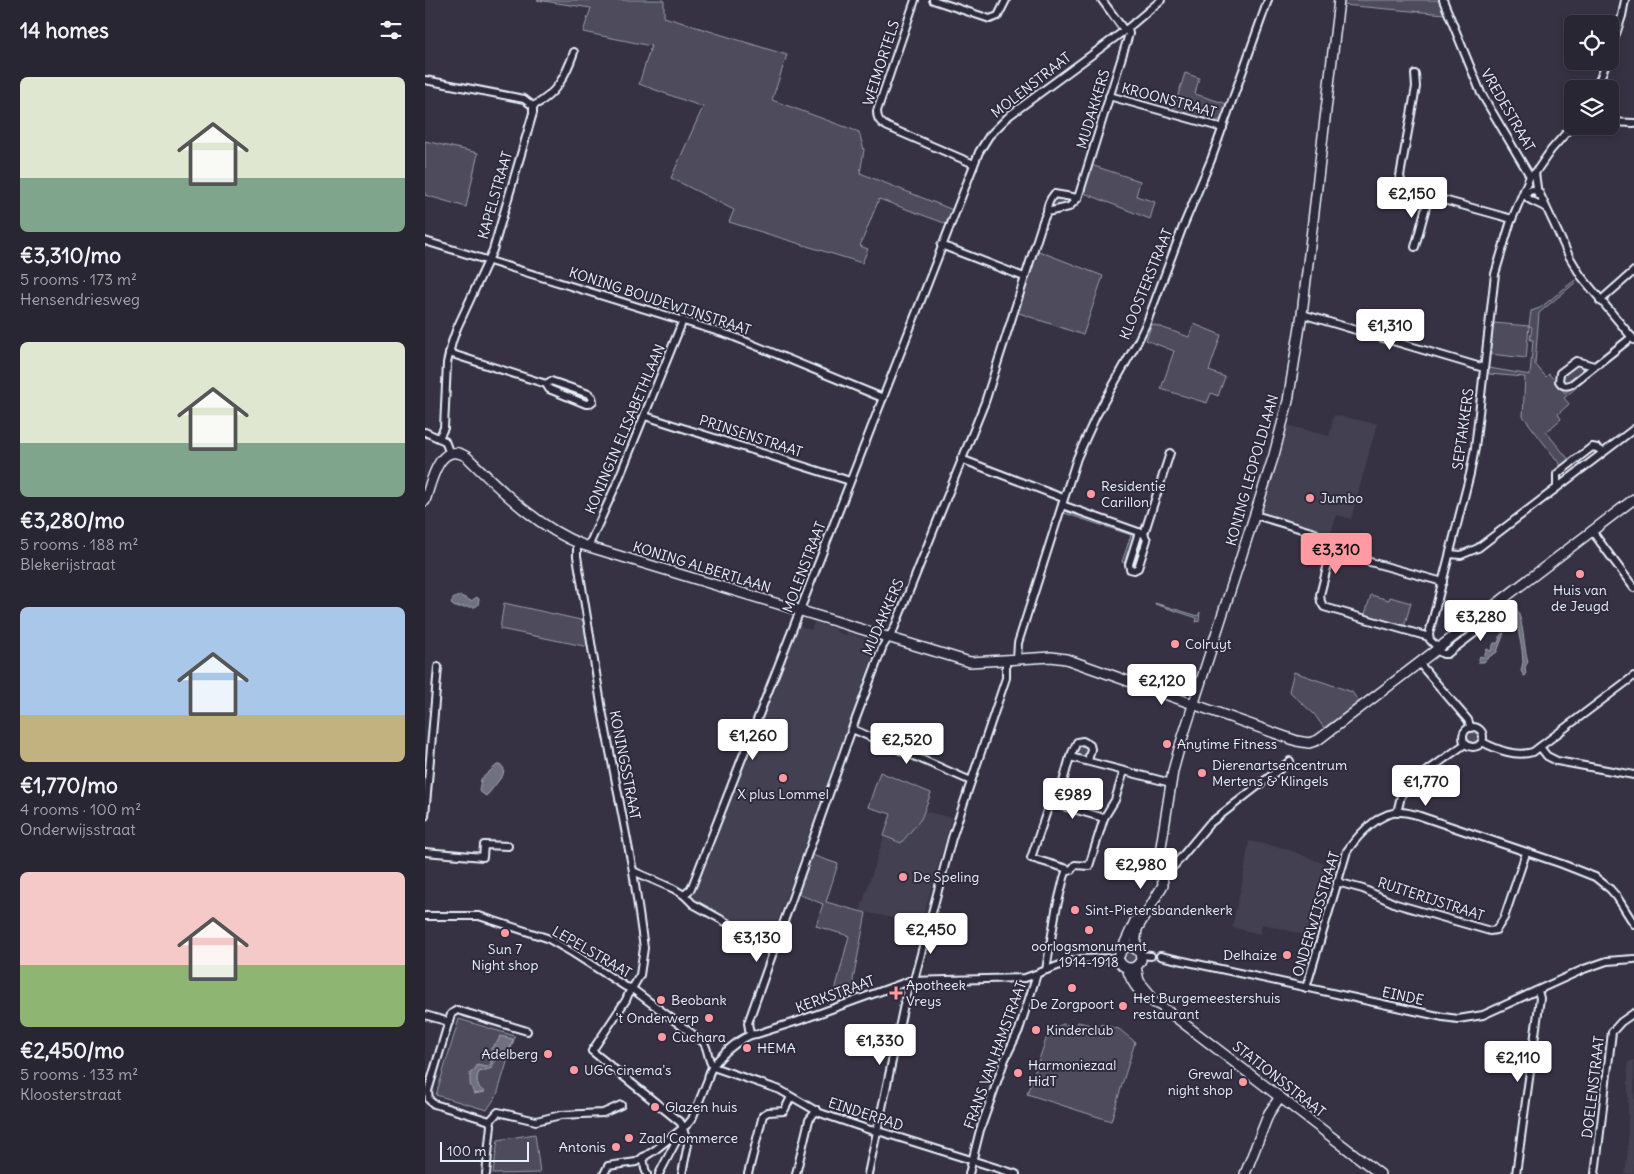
<!DOCTYPE html>
<html lang="en">
<head>
<meta charset="utf-8">
<style>
  body { margin:0; font-family:Delius,sans-serif; background:#34323f; color:#f1f3f6; height:100vh; display:flex; flex-direction:column; font-size:19px; white-space:nowrap }
  * { box-sizing:border-box; margin:0 }
  p { font-size:16px; color:#a5a5ac }
  .icon { flex:none; width:28px; height:28px; fill:none; stroke:currentColor; stroke-width:2; stroke-linecap:round; stroke-linejoin:round }
  .map { position:relative; flex:1; overflow:hidden }
  .sheet { display:flex; flex-direction:column; background:#282633; width:425px }
  .sheet>* { flex:none }
  .buttons { position:absolute; left:1139px; top:15px; display:grid; gap:10px }
  .buttons a { display:grid; place-items:center; width:55px; height:55px; border-radius:8px; background:#282633; box-shadow:0 2px 8px #0003,0 0 0 1px #44434e; font-size:25px }
  .scale { position:absolute; left:15px; bottom:12px; width:89px; box-sizing:border-box; padding-left:5px; border:2px solid #e8f1f8; border-top:0; font-size:14px; line-height:18px; white-space:nowrap; color:#e8f1f8; -webkit-text-stroke:4px #2f2a3d; paint-order:stroke }
  .price { position:absolute; translate:-50% -42px; padding:0 11px; border-radius:5px; background:#fff; color:#222; font-size:16px; line-height:32px; filter:drop-shadow(0 1px 2px #0008) }
  .price::after { content:''; position:absolute; left:50%; top:30px; width:15px; height:11px; margin-left:-8px; background:inherit; clip-path:polygon(0 0,100% 0,50% 100%) }
  .price.selected { background:#ff9aa2; color:#111 }
  ul { padding:0; list-style:none }
  li { display:grid; align-content:center; gap:10px; height:265px; padding:0 20px }
  li span { display:grid; place-items:center; height:155px; border-radius:8px; color:#555 }
  li>.icon { margin-inline-start:auto }
  span .icon { width:90px; height:90px; fill:#fffc; stroke-width:1 }
  li b { font-size:21px }
  h2 { display:flex; justify-content:space-between; align-items:center; height:60px; padding:0 20px; font-size:21px }
  main { display:flex; flex:1; min-height:0 }
  .map>svg:first-child { display:block }
  .built { fill:#433f51 }
  .green { fill:#4d4b5c; stroke:#9a9eaa }
  .water { fill:#70717f; stroke:#a0a4af }
  .lines { fill:none; stroke-linecap:round; stroke-linejoin:round }
  .minor-casing { stroke:#e8f1f8; stroke-width:10 }
  .secondary-casing { stroke:#e8f1f8; stroke-width:12 }
  .minor { stroke:#2f2a3d; stroke-width:6 }
  .secondary { stroke:#2f2a3d; stroke-width:9 }
  .poi-dot { fill:#ff9aa2; stroke:#2f2a3d; stroke-width:2 }
  .labels { text-anchor:middle; dominant-baseline:central; stroke-width:4; stroke-linejoin:round; paint-order:stroke }
  .street-label { font-size:14px; fill:#e8f1f8; stroke:#2f2a3d }
  .poi-label { font-size:14px; fill:#e8f1f8; stroke:#2f2a3d; text-anchor:start }
</style>
</head>
<body>
<main>
<section class="sheet">
<h2>14 homes<svg class="icon" aria-label="filters" viewBox="0 0 24 24"><path d="M4 7h16M4 17h16"/><circle cx="9" cy="7" r="2"/><circle cx="15" cy="17" r="2"/></svg></h2>
<ul>
<li><span style="background:linear-gradient(#dfe7d0 65%,#7fa58c 0)"><svg class="icon" aria-label="home" viewBox="0 0 24 24"><path d="M3 11l9-7 9 7M6 9v11h12V9"/></svg></span><div><b>€3,310/mo</b><p>5 rooms · 173 m²</p><p>Hensendriesweg</p></div></li>
<li><span style="background:linear-gradient(#dfe7d0 65%,#7fa58c 0)"><svg class="icon" aria-label="home" viewBox="0 0 24 24"><path d="M3 11l9-7 9 7M6 9v11h12V9"/></svg></span><div><b>€3,280/mo</b><p>5 rooms · 188 m²</p><p>Blekerijstraat</p></div></li>
<li><span style="background:linear-gradient(#a9c7e8 70%,#c2b280 0)"><svg class="icon" aria-label="home" viewBox="0 0 24 24"><path d="M3 11l9-7 9 7M6 9v11h12V9"/></svg></span><div><b>€1,770/mo</b><p>4 rooms · 100 m²</p><p>Onderwijsstraat</p></div></li>
<li><span style="background:linear-gradient(#f6c9c9 60%,#8fb573 0)"><svg class="icon" aria-label="home" viewBox="0 0 24 24"><path d="M3 11l9-7 9 7M6 9v11h12V9"/></svg></span><div><b>€2,450/mo</b><p>5 rooms · 133 m²</p><p>Kloosterstraat</p></div></li>
</ul>
</section>
<div class="map">
<svg width="1209" height="1174" viewBox="0 0 1209 1174">
  <rect width="100%" height="100%" fill="#363244"/>
  <filter id="ink" filterUnits="userSpaceOnUse"><feTurbulence type="fractalNoise" baseFrequency=".02" numOctaves="2"/><feDisplacementMap in="SourceGraphic" scale="10" xChannelSelector="R" yChannelSelector="G"/><feConvolveMatrix kernelMatrix="1 2 1 2 8 2 1 2 1" color-interpolation-filters="sRGB"/></filter>
  <g filter="url(#ink)">
    <!-- built -->
    <g class="built">
      <path d="M909 415 952 424 926 519 912 515 903 541 898 534 891 530 841 516 837 509 862 425 904 436Z"/>
      <path d="M389 622 412 629 411 632 421 635 422 632 446 641 448 656 345 942 268 899 265 895 372 625 386 630Z"/>
      <path d="M499 811 527 818 496 924 435 911 459 836 476 843 496 819Z"/>
      <path d="M824 841 859 848 905 866 885 936 837 924 835 934 807 927 818 879Z"/>
      <path d="M1209 1060V1174H1200L1203 1150V1062Z"/>
    </g>
    <!-- green -->
    <g class="green">
      <path d="M112 0H239V17L362 55 347 100 434 132 439 150 435 173 528 210 522 224 454 199 435 246 443 249 437 263 304 222 309 210 246 178 278 107 214 84 226 46 158 32 166 8Z"/>
      <path d="M919 0H1015L1020 14 918 5Z"/>
      <path d="M760 73 774 78 770 94 802 104C799 112 798 121 789 122L748 111Z"/>
      <path d="M0 141 53 153 41 207 0 195Z"/>
      <path d="M666 165 715 181 711 196 730 202 725 219 659 193Z"/>
      <path d="M632 196 647 199 649 201 642 205 626 208 625 207 628 198Z"/>
      <path d="M611 250 678 276 658 335 591 312Z"/>
      <path d="M1150 280 1151 282 1114 313 1110 364 1121 377 1124 374 1140 393 1150 385 1152 387 1139 398 1144 404 1133 414 1136 419 1121 432 1145 461 1137 467 1098 416 1100 377 1064 374V368L1105 375 1108 340H1105L1107 327 1104 326 1101 358 1065 354 1068 323 1104 326 1106 311 1115 308Z"/>
      <path d="M727 324 764 337 769 324 796 335 784 371 800 377 793 396 786 393 782 403 736 389 749 351 721 340Z"/>
      <path d="M1152 363 1158 365V371L1144 383H1138L1137 375Z"/>
      <path d="M130 385 164 397 165 399 163 402 131 389Z"/>
      <path d="M640 510 710 534 700 563 697 562 706 535 639 513Z"/>
      <path d="M715 539 719 540V542L713 563 710 565 707 562Z"/>
      <path d="M946 595 964 600 965 597 986 603 979 627 940 614Z"/>
      <path d="M79 603 160 621 164 647 75 629Z"/>
      <path d="M730 603 773 616 775 612 774 621 771 622 772 618 730 604Z"/>
      <path d="M869 672 927 692 934 702 899 728 890 715 864 691Z"/>
      <circle cx="1048" cy="737" r="6"/>
      <circle cx="657" cy="750" r="6"/>
      <path d="M455 772 506 793 496 819 476 843 459 836 466 814 443 807Z"/>
      <path d="M387 855 413 864 401 902 441 913 428 980 432 994 416 1000 411 987 424 936 391 926 398 904 373 894Z"/>
      <circle cx="705" cy="957" r="6"/>
      <path d="M34 1019 90 1036 72 1095 62 1110 11 1095Z"/>
      <path d="M653 1022 674 1027 675 1024 694 1029 710 1042 686 1121 602 1094 624 1031 638 1024 650 1027Z"/>
      <path d="M110 1134 115 1173 68 1174 73 1140Z"/>
    </g>
    <!-- water -->
    <g class="water">
      <path d="M36 596 46 601 52 597 54 599 53 605 50 607H30L26 604C27 598 30 597 36 596Z"/>
      <path d="M1091 607C1099 623 1098 644 1103 662L1100 667 1101 675 1099 676 1096 671 1098 662 1097 650 1091 618 1087 609Z"/>
      <path d="M1079 633 1072 652 1064 657 1059 662H1053L1055 656 1059 657 1062 649 1066 651 1069 643H1073L1076 634Z"/>
      <path d="M72 765H76L79 769 78 775 64 793 61 796 54 791 56 779Z"/>
      <path d="M75 1036 88 1039 84 1053H78L71 1059 67 1068 54 1072C50 1080 52 1088 60 1092L49 1094 45 1084V1073L50 1069 52 1065 61 1067 66 1064V1048L73 1041Z"/>
    </g>
    <g class="lines">
      <!-- minor casing -->
      <g class="minor-casing">
        <g id="minor">
          <path d="M490 0 452 111C452 119 455 123 463 127L549 164"/>
          <path d="M508 0 565 19 573 16 581 0"/>
          <path d="M677 0 699 30"/>
          <path d="M1018 0 1056 93 1105 176"/>
          <path d="M1185 52 1197 16 1200 0"/>
          <path d="M990 74 991 87 975 176 977 185 986 191 1087 219"/>
          <path d="M0 80 99 99 108 106"/>
          <path d="M1171 89 1182 61"/>
          <path d="M684 96 798 128"/>
          <path d="M108 106C131 95 141 75 149 52"/>
          <path d="M1185 122 1209 123"/>
          <path d="M1110 173 1113 195"/>
          <path d="M1121 208C1113 202 1102 202 1099 192L1108 190 1114 192 1144 256 1156 276 1209 340"/>
          <path d="M622 212C622 205 625 199 629 194L653 198"/>
          <path d="M0 241 307 336 458 398"/>
          <path d="M516 245 599 277"/>
          <path d="M990 247 1004 196"/>
          <path d="M1175 301 1209 271"/>
          <path d="M877 314 1059 368"/>
          <path d="M24 353 121 384 126 381 164 394 167 397 168 401 164 404H161L124 389 121 384"/>
          <path d="M1169 366 1151 361 1135 373 1134 381C1137 386 1141 387 1147 384L1207 337"/>
          <path d="M220 416 425 481"/>
          <path d="M0 432 20 441 25 454"/>
          <path d="M14 438 19 428 22 363 27 342 32 328 68 250 108 113V106"/>
          <path d="M536 459 638 498"/>
          <path d="M1132 487V474L1167 447 1172 448 1178 452"/>
          <path d="M637 505 719 534 745 453"/>
          <path d="M830 515 890 533 900 540 904 547 905 556 895 595 896 602 899 607 1004 637"/>
          <path d="M1167 531 1209 588"/>
          <path d="M714 532 704 564 705 569 709 570 713 568 722 540 719 534"/>
          <path d="M152 543V556L177 710 208 871 219 948 215 975 208 987 206 988 201 1000 167 1051 256 1123 263 1144 257 1174"/>
          <path d="M163 547 192 483 258 320"/>
          <path d="M905 551 1018 582"/>
          <path d="M1025 554 1036 555 1053 548 1209 429"/>
          <path d="M1013 648 1005 640 1004 634 1045 474 1050 448 1070 274 1085 224 1105 176 1110 173 1126 150 1148 125"/>
          <path d="M1011 650 1018 654H1022L1076 613 1077 607 1074 602"/>
          <path d="M592 659 593 643 652 458 671 416 713 341 722 322 757 229 786 160 843 0"/>
          <path d="M994 663 1043 720 1046 728"/>
          <circle cx="1048" cy="737" r="10"/>
          <path d="M427 729 546 781"/>
          <path d="M1057 742C1073 750 1090 757 1108 752L1209 676"/>
          <path d="M1115 747 1122 756 1132 761 1209 775"/>
          <path d="M645 757 636 789 625 802 606 858 646 870 650 865 664 866 679 818 690 800 699 771"/>
          <path d="M663 761 666 749 665 745 658 741 652 742 645 757 746 783"/>
          <path d="M625 802 679 818"/>
          <path d="M972 813 976 796 984 784 1040 744"/>
          <path d="M0 816 13 667"/>
          <path d="M0 852 58 857 59 845 83 846"/>
          <path d="M737 869 749 866 784 824 865 761"/>
          <path d="M208 871 249 889 259 895 268 904 348 948"/>
          <path d="M912 882 938 889 971 904 1065 931 1071 930 1079 918 1101 853"/>
          <path d="M259 895 266 889 554 152 564 136 585 115 703 28 736 0"/>
          <path d="M0 916H54L122 938 148 953 201 987 206 988 278 1042C284 1049 282 1059 288 1067"/>
          <path d="M716 955 726 956"/>
          <path d="M735 956 1018 1017 1033 1019 1058 1015 1159 969 1182 961 1209 959"/>
          <path d="M621 970 631 910 639 878 641 872 646 870"/>
          <path d="M489 980 527 838 581 678V660"/>
          <path d="M881 988 922 851C934 834 954 812 976 812 981 812 987 814 992 815L1137 864 1170 877 1185 889 1192 897 1209 924"/>
          <path d="M0 1015 24 1022"/>
          <path d="M325 1034 323 1023 427 729 458 646 469 629 560 402 618 221 622 212 644 207 653 198 704 34 703 28"/>
          <path d="M288 1067 355 1090 395 1113 445 1130 453 1131 591 1174"/>
          <path d="M65 1121 9 1104 4 1100 3 1091 26 1014 32 1010 102 1031"/>
          <path d="M65 1121 73 1112 111 1121 136 1115 178 1113 196 1105"/>
          <path d="M218 1157 220 1169 222 1174"/>
          <path d="M61 1174 66 1125 65 1121"/>
          <path d="M179 1174 183 1166 211 1162 230 1150 263 1124 267 1119 283 1079C284 1063 317 1034 332 1034L373 1021 484 981 600 978 646 961 657 959 693 958"/>
          <path d="M234 1174 258 1128"/>
          <path d="M323 1174 338 1115 343 1112 359 1111 366 1097"/>
          <path d="M371 1174 384 1120 392 1110"/>
          <path d="M443 1174 484 981"/>
          <path d="M544 1174 555 1130 580 1059 594 1030 612 974"/>
          <path d="M1091 1174 1115 998 1113 991"/>
          <path d="M1170 1174 1187 1032 1196 1022 1209 1013"/>
        </g>
      </g>
      <!-- secondary casing -->
      <g class="secondary-casing">
        <g id="secondary">
          <path d="M0 501C6 483 14 439 42 457 77 491 112 527 158 545L545 662 626 657 641 659 872 741 884 743 893 740 1209 499"/>
          <path d="M710 947 712 929 738 885 735 853 748 771 754 749 849 455 863 401 877 314 914 0"/>
          <path d="M699 948 706 946 715 952 716 960C710 972 697 970 693 958L710 921"/>
          <path d="M711 967 714 981 724 993"/>
          <path d="M702 968C707 986 718 998 736 1006L955 1174"/>
          <path d="M820 1174 844 1113 855 1097"/>
        </g>
      </g>
      <!-- minor -->
      <use href="#minor" class="minor"/>
      <!-- secondary -->
      <use href="#secondary" class="secondary"/>
    </g>
  </g>
  <!-- markers -->
  <g class="poi-dot">
    <circle cx="666" cy="494" r="5"/>
    <circle cx="885" cy="498" r="5"/>
    <circle cx="1155" cy="574" r="5"/>
    <circle cx="750" cy="644" r="5"/>
    <circle cx="742" cy="744" r="5"/>
    <circle cx="777" cy="773" r="5"/>
    <circle cx="358" cy="778" r="5"/>
    <circle cx="478" cy="877" r="5"/>
    <circle cx="650" cy="910" r="5"/>
    <circle cx="664" cy="930" r="5"/>
    <circle cx="80" cy="933" r="5"/>
    <circle cx="862" cy="955" r="5"/>
    <circle cx="647" cy="988" r="5"/>
    <path d="M468.5 985.5h5v5h5v5h-5v5h-5v-5h-5v-5h5z"/>
    <circle cx="236" cy="1000" r="5"/>
    <circle cx="698" cy="1006" r="5"/>
    <circle cx="284" cy="1018" r="5"/>
    <circle cx="611" cy="1030" r="5"/>
    <circle cx="237" cy="1037" r="5"/>
    <circle cx="322" cy="1048" r="5"/>
    <circle cx="123" cy="1054" r="5"/>
    <circle cx="149" cy="1070" r="5"/>
    <circle cx="593" cy="1073" r="5"/>
    <circle cx="818" cy="1082" r="5"/>
    <circle cx="230" cy="1107" r="5"/>
    <circle cx="204" cy="1138" r="5"/>
    <circle cx="191" cy="1147" r="5"/>
  </g>
  <g class="labels">
    <!-- street labels -->
    <g class="street-label">
      <text transform="translate(456 63) rotate(-72)">WEIMORTELS</text>
      <text transform="translate(606 85) rotate(-38)">MOLENSTRAAT</text>
      <text transform="translate(744 100) rotate(15)">KROONSTRAAT</text>
      <text transform="translate(668 109) rotate(-73)">MUDAKKERS</text>
      <text transform="translate(1083 110) rotate(60)">VREDESTRAAT</text>
      <text transform="translate(70 195) rotate(-74)">KAPELSTRAAT</text>
      <text transform="translate(721 284) rotate(-68)">KLOOSTERSTRAAT</text>
      <text transform="translate(235 301) rotate(18)">KONING BOUDEWIJNSTRAAT</text>
      <text transform="translate(200 429) rotate(-67)">KONINGIN ELISABETHLAAN</text>
      <text transform="translate(1038 429) rotate(-82)">SEPTAKKERS</text>
      <text transform="translate(326 436) rotate(18)">PRINSENSTRAAT</text>
      <text transform="translate(827 470) rotate(-74)">KONING LEOPOLDLAAN</text>
      <text transform="translate(277 567) rotate(17)">KONING ALBERTLAAN</text>
      <text transform="translate(379 567) rotate(-69)">MOLENSTRAAT</text>
      <text transform="translate(458 617) rotate(-66)">MUDAKKERS</text>
      <text transform="translate(200 765) rotate(79)">KONINGSSTRAAT</text>
      <text transform="translate(1006 899) rotate(18)">RUITERIJSTRAAT</text>
      <text transform="translate(891 914) rotate(-73)">ONDERWIJSSTRAAT</text>
      <text transform="translate(167 952) rotate(30)">LEPELSTRAAT</text>
      <text transform="translate(410 994) rotate(-20)">KERKSTRAAT</text>
      <text transform="translate(978 996) rotate(12)">EINDE</text>
      <text transform="translate(570 1055) rotate(-70)">FRANS VAN HAMSTRAAT</text>
      <text transform="translate(854 1079) rotate(38)">STATIONSSTRAAT</text>
      <text transform="translate(1168 1087) rotate(-83)">DOELENSTRAAT</text>
      <text transform="translate(441 1114) rotate(18)">EINDERPAD</text>
    </g>
    <!-- poi labels -->
    <g class="poi-label">
      <text x="676" y="486">Residentie<tspan x="676" dy="16">Carillon</tspan></text>
      <text x="895" y="498">Jumbo</text>
      <text x="1155" y="590" text-anchor="middle">Huis van<tspan x="1155" dy="16">de Jeugd</tspan></text>
      <text x="760" y="644">Colruyt</text>
      <text x="752" y="744">Anytime Fitness</text>
      <text x="787" y="765">Dierenartsencentrum<tspan x="787" dy="16">Mertens &amp; Klingels</tspan></text>
      <text x="358" y="794" text-anchor="middle">X plus Lommel</text>
      <text x="488" y="877">De Speling</text>
      <text x="660" y="910">Sint-Pietersbandenkerk</text>
      <text x="664" y="946" text-anchor="middle">oorlogsmonument<tspan x="664" dy="16">1914-1918</tspan></text>
      <text x="80" y="949" text-anchor="middle">Sun 7<tspan x="80" dy="16">Night shop</tspan></text>
      <text x="852" y="955" text-anchor="end">Delhaize</text>
      <text x="481" y="985">Apotheek<tspan x="481" dy="16">Vreys</tspan></text>
      <text x="708" y="998">Het Burgemeestershuis<tspan x="708" dy="16">restaurant</tspan></text>
      <text x="246" y="1000">Beobank</text>
      <text x="647" y="1004" text-anchor="middle">De Zorgpoort</text>
      <text x="274" y="1018" text-anchor="end">'t Onderwerp</text>
      <text x="621" y="1030">Kinderclub</text>
      <text x="247" y="1037">Cuchara</text>
      <text x="332" y="1048">HEMA</text>
      <text x="113" y="1054" text-anchor="end">Adelberg</text>
      <text x="603" y="1065">Harmoniezaal<tspan x="603" dy="16">HidT</tspan></text>
      <text x="159" y="1070">UGC cinema's</text>
      <text x="808" y="1074" text-anchor="end">Grewal<tspan x="808" dy="16">night shop</tspan></text>
      <text x="240" y="1107">Glazen huis</text>
      <text x="214" y="1138">Zaal Commerce</text>
      <text x="181" y="1147" text-anchor="end">Antonis</text>
    </g>
  </g>
</svg>
<div class="buttons">
<a><svg class="icon" aria-label="locate" viewBox="0 0 24 24"><circle cx="12" cy="12" r="6"/><path d="M12 2v4M12 18v4M2 12h4M18 12h4"/></svg></a>
<a><svg class="icon" aria-label="layers" viewBox="0 0 24 24"><path d="M12 4l9 5-9 5-9-5zM3 14l9 5 9-5"/></svg></a>
</div>
<div class="scale">100 m</div>
<b class="price" style="left:987px;top:219px">€2,150</b>
<b class="price" style="left:965px;top:351px">€1,310</b>
<b class="price selected" style="left:911px;top:575px">€3,310</b>
<b class="price" style="left:1056px;top:642px">€3,280</b>
<b class="price" style="left:737px;top:706px">€2,120</b>
<b class="price" style="left:328px;top:761px">€1,260</b>
<b class="price" style="left:482px;top:765px">€2,520</b>
<b class="price" style="left:1001px;top:807px">€1,770</b>
<b class="price" style="left:648px;top:820px">€989</b>
<b class="price" style="left:716px;top:890px">€2,980</b>
<b class="price" style="left:506px;top:955px">€2,450</b>
<b class="price" style="left:332px;top:963px">€3,130</b>
<b class="price" style="left:455px;top:1066px">€1,330</b>
<b class="price" style="left:1093px;top:1083px">€2,110</b>
</div>
</main>
</body>
</html>
